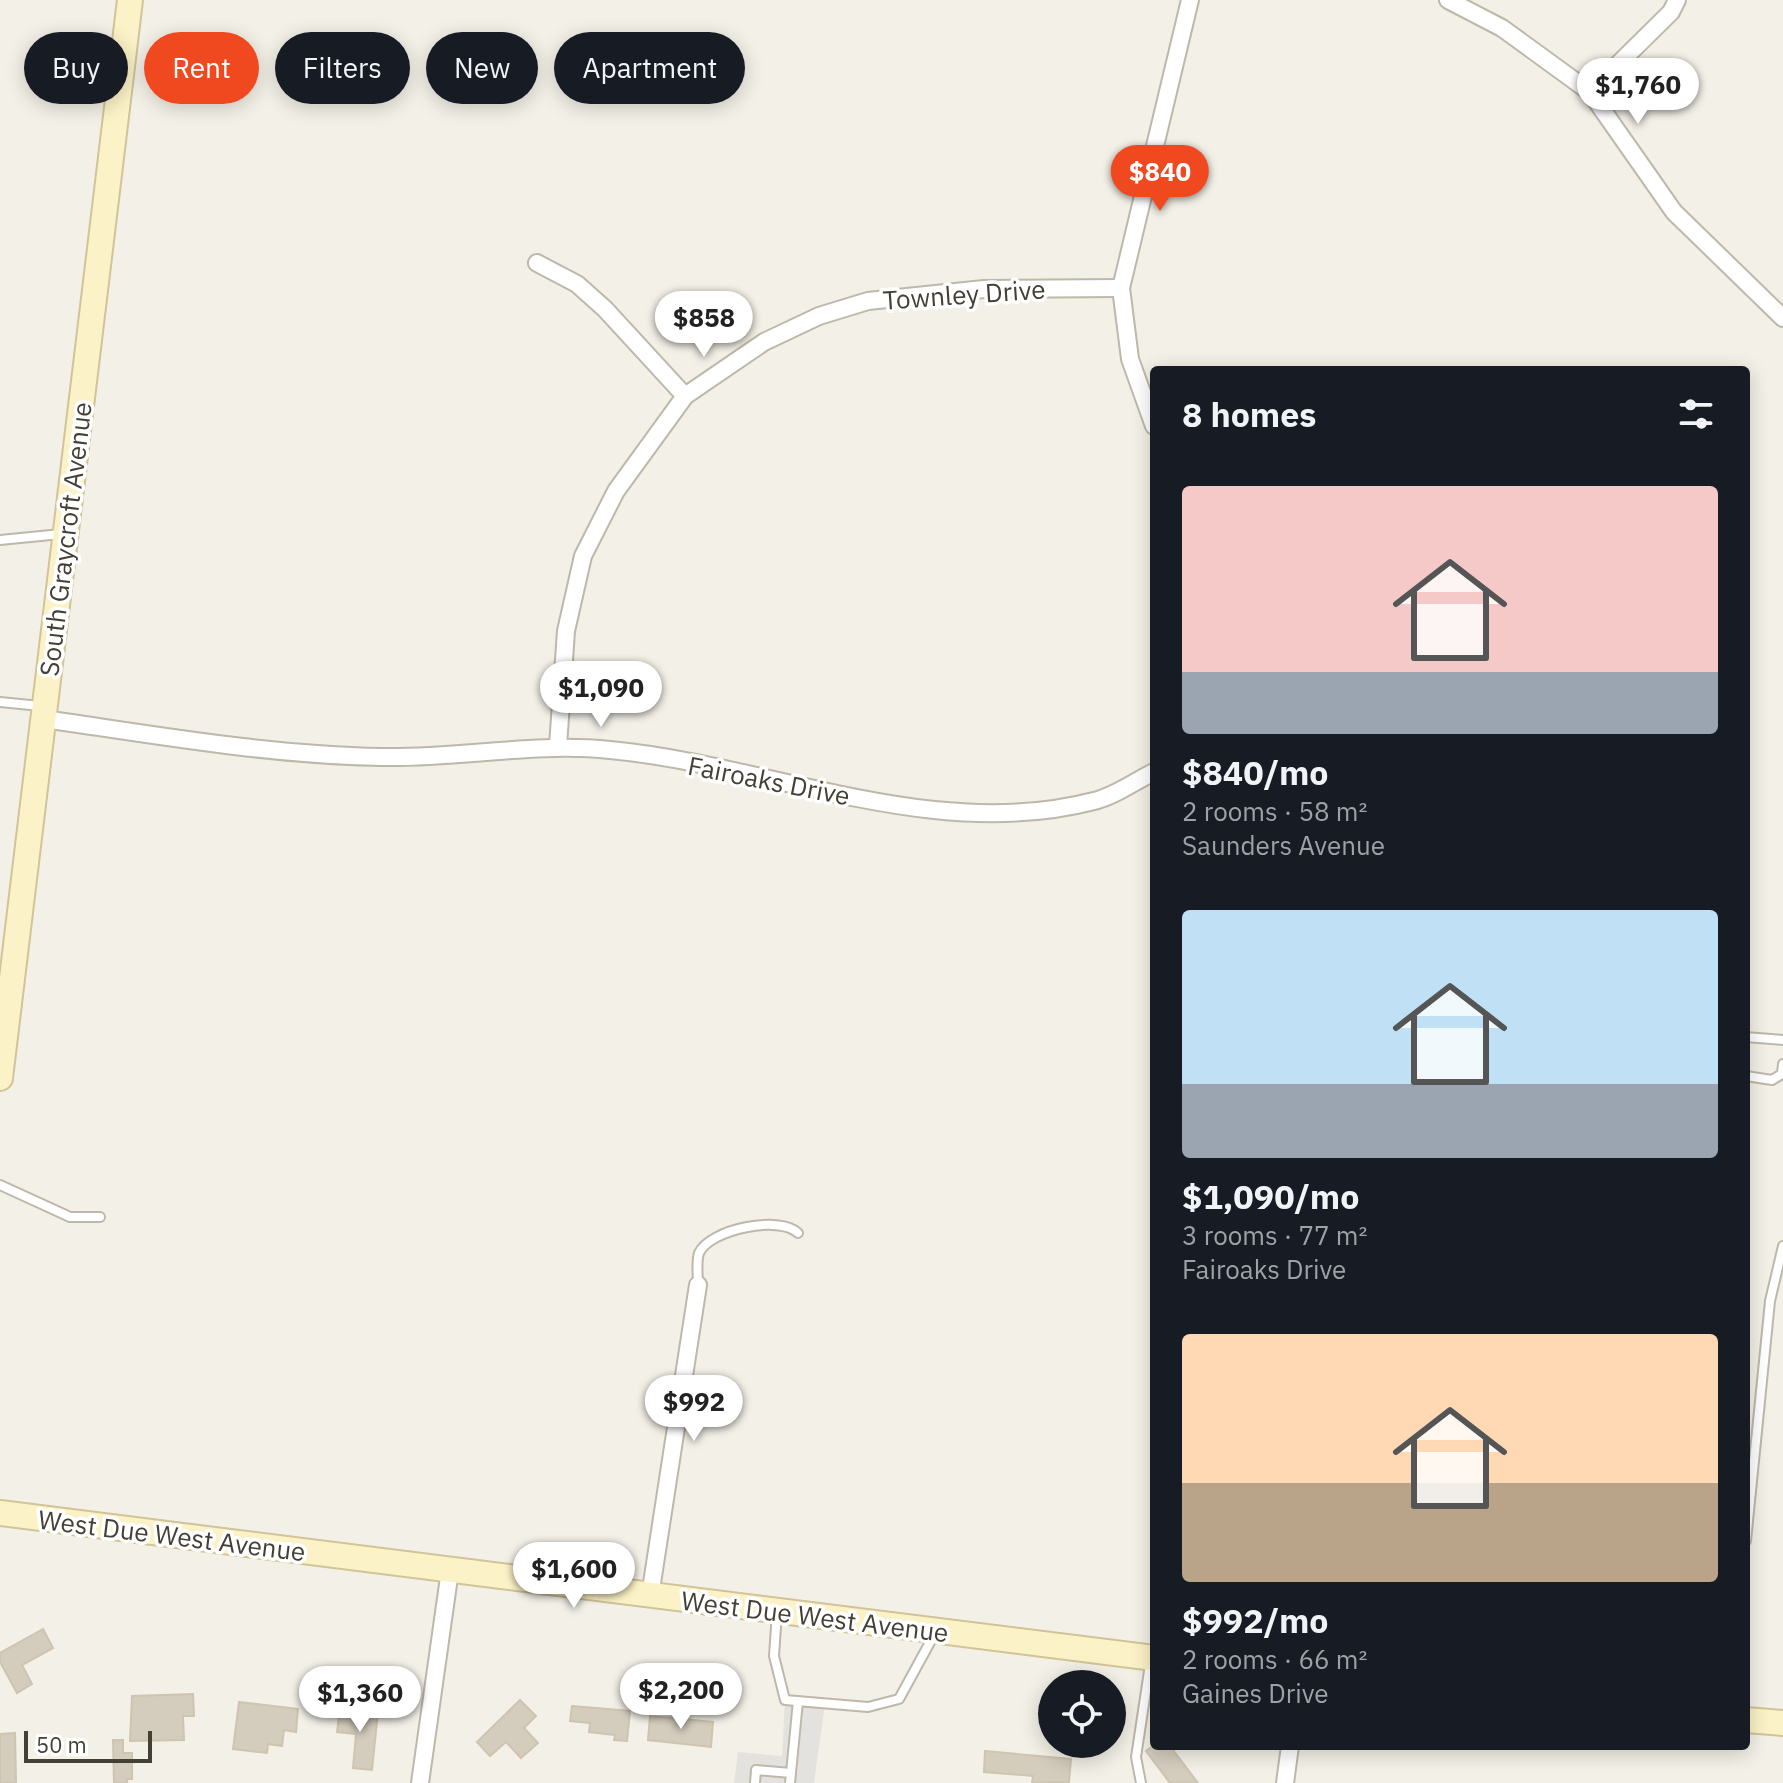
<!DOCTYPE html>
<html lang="en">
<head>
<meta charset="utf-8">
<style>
  body { margin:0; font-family:"IBM Plex Sans",sans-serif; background:#20242c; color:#f1f3f6; height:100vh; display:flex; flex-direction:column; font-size:30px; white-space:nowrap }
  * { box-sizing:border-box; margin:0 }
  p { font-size:26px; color:#9ea1a6 }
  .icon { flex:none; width:44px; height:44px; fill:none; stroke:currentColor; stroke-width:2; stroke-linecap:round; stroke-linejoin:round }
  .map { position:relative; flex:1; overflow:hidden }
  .details { position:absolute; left:1150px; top:366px; width:600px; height:1384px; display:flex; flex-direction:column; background:#171b24; border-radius:8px; box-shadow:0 4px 20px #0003 }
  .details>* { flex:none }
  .hud { position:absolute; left:24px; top:32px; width:760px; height:72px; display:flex; gap:16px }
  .controls { position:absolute; left:1038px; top:1670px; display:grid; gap:16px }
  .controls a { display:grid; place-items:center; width:88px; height:88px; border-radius:50%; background:#171b24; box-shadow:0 4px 20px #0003; font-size:40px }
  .scale { position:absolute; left:24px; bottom:20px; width:128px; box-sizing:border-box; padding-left:8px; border:4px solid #454036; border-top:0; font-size:22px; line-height:28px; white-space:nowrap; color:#454036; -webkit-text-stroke:6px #fff; paint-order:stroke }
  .price { position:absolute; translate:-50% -68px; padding:0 18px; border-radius:28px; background:#fff; color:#222; font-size:26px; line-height:52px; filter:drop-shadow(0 2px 4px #0008) }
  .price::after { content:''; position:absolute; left:50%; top:48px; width:24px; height:18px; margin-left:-12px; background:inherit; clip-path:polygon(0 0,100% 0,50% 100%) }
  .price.on { background:#f04920; color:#fff }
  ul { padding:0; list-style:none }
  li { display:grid; align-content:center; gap:16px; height:424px; padding:0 32px }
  li span { display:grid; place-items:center; height:248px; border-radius:8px; color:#555 }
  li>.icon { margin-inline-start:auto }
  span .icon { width:144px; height:144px; fill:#fffc; stroke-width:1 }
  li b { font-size:34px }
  h2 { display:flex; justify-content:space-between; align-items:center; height:96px; padding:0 32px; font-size:34px }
  .chip { padding:0 28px; border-radius:36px; background:#171b24; box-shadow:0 4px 20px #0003; font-size:28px; line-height:72px }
  .chip.on { background:#f04920; color:#fff }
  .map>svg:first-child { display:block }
  .parking { fill:#e4e2df }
  .building { fill:#d4ccbd; stroke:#cec4b0; stroke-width:2 }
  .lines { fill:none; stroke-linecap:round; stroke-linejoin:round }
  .lane-casing { stroke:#beb8aa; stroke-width:12 }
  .street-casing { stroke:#beb8aa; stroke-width:20 }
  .secondary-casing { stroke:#d1c498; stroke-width:28 }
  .lane { stroke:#fff; stroke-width:8 }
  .street { stroke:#fff; stroke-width:16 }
  .secondary { stroke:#fcf2c7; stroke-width:24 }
  .labels { text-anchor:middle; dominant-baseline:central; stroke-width:7; stroke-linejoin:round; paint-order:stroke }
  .street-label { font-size:26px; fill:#454036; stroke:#fff }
</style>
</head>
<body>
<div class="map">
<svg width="1783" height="1783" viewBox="0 0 1783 1783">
  <rect width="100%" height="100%" fill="#f3f0e7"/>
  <!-- parking -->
  <path class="parking" d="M785 1700 825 1704 814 1783H734L738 1752 782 1756Z"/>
  <!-- building -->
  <g class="building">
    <path d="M43 1629 53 1648 22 1665 32 1684 17 1693 0 1662V1653Z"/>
    <path d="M193 1694 194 1716H183L184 1740 130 1741 132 1696Z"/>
    <path d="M520 1700 536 1716 524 1728 538 1743 521 1758 506 1742 490 1756 477 1742Z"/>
    <path d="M239 1702 298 1709 296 1732 284 1730 282 1746 268 1744 267 1753 233 1749Z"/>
    <path d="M572 1706 630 1711 627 1741 614 1740 615 1735 589 1732 590 1723 570 1721Z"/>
    <path d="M340 1708 378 1712 372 1770 353 1768 356 1734 337 1732Z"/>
    <path d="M650 1716 713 1722 711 1747 648 1740Z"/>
    <path d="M15 1733 16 1783H0V1734Z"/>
    <path d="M113 1740H123V1753H132V1779H127V1783H114Z"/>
    <path d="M1154 1745 1170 1746 1198 1783H1170L1146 1751Z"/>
    <path d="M985 1751 1071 1759 1069 1782 1032 1783 1033 1776 984 1772Z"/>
  </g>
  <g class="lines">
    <!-- lane casing -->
    <g class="lane-casing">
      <g id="lane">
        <path d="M0 540 61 534"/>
        <path d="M0 702 40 706"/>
        <path d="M1746 1037 1783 1040"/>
        <path d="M1746 1076 1772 1080 1782 1074 1783 1064"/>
        <path d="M0 1185 70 1217H100"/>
        <path d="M698 1285C698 1275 696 1262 699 1253 710 1229 780 1215 798 1233"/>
        <path d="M1746 1541 1770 1301 1783 1246"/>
        <path d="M777 1612 774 1656 785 1700 868 1707 899 1699 934 1635"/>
        <path d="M755 1783 756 1770 791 1773"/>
        <path d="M790 1783 798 1701"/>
        <path d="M1141 1783 1136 1757 1151 1658"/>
      </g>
    </g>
    <!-- street casing -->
    <g class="street-casing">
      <g id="street">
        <path d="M1448 0 1502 28 1590 92 1674 212 1783 318"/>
        <path d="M1590 92 1671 12 1677 0"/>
        <path d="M537 263 577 284 605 309 685 396"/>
        <path d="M1154 426 1130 359 1121 288 1190 0"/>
        <path d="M44 719C155 735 268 755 381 757 458 759 533 742 610 750 770 765 932 843 1094 801 1115 796 1135 781 1154 772"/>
        <path d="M558 746 566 631 583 556 616 491 685 396 764 342 819 316 868 301 984 289 1121 288"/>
        <path d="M650 1596 698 1285"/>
        <path d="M420 1783 450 1570"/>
        <path d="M1285 1783 1290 1746"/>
      </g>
    </g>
    <!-- secondary casing -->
    <g class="secondary-casing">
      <g id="secondary">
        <path d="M0 1078 130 0"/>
        <path d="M0 1513 1154 1658"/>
        <path d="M1746 1720 1783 1723"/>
      </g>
    </g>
    <!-- lane -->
    <use href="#lane" class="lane"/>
    <!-- street -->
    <use href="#street" class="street"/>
    <!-- secondary -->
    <use href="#secondary" class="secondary"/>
  </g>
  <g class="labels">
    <!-- street labels -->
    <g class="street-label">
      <text transform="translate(964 294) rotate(-4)">Townley Drive</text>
      <text transform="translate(65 539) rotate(-83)">South Graycroft Avenue</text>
      <text transform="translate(769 780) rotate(11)">Fairoaks Drive</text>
      <text transform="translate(172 1535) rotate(7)">West Due West Avenue</text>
      <text transform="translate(815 1616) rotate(7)">West Due West Avenue</text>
    </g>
  </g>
</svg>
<div class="controls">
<a><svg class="icon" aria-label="locate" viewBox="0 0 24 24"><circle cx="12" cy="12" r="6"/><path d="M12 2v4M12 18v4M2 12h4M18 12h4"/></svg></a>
</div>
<div class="scale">50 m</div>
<b class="price" style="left:1638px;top:126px">$1,760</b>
<b class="price on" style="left:1160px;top:213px">$840</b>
<b class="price" style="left:704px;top:359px">$858</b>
<b class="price" style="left:601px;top:729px">$1,090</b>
<b class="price" style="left:694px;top:1443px">$992</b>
<b class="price" style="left:574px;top:1610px">$1,600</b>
<b class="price" style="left:681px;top:1731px">$2,200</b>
<b class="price" style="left:360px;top:1734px">$1,360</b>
<div class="hud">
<a class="chip">Buy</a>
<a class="chip on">Rent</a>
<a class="chip">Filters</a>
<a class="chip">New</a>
<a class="chip">Apartment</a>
</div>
<section class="details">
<h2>8 homes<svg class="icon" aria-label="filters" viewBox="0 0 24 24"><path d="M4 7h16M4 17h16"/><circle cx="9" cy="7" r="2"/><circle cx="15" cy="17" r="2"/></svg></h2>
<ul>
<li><span style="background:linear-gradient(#f6c9c9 75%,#9aa5b1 0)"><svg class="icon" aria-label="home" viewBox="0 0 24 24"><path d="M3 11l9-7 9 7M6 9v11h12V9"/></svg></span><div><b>$840/mo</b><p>2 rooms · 58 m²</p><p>Saunders Avenue</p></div></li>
<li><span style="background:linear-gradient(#bfe0f5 70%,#9aa5b1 0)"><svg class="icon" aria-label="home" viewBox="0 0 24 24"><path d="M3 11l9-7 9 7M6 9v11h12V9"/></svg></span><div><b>$1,090/mo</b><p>3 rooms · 77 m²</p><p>Fairoaks Drive</p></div></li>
<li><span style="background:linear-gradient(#ffd9b3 60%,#b9a48a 0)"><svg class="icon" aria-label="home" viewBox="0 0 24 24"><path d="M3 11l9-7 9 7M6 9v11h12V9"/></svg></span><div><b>$992/mo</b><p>2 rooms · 66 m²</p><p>Gaines Drive</p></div></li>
</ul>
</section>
</div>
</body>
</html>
